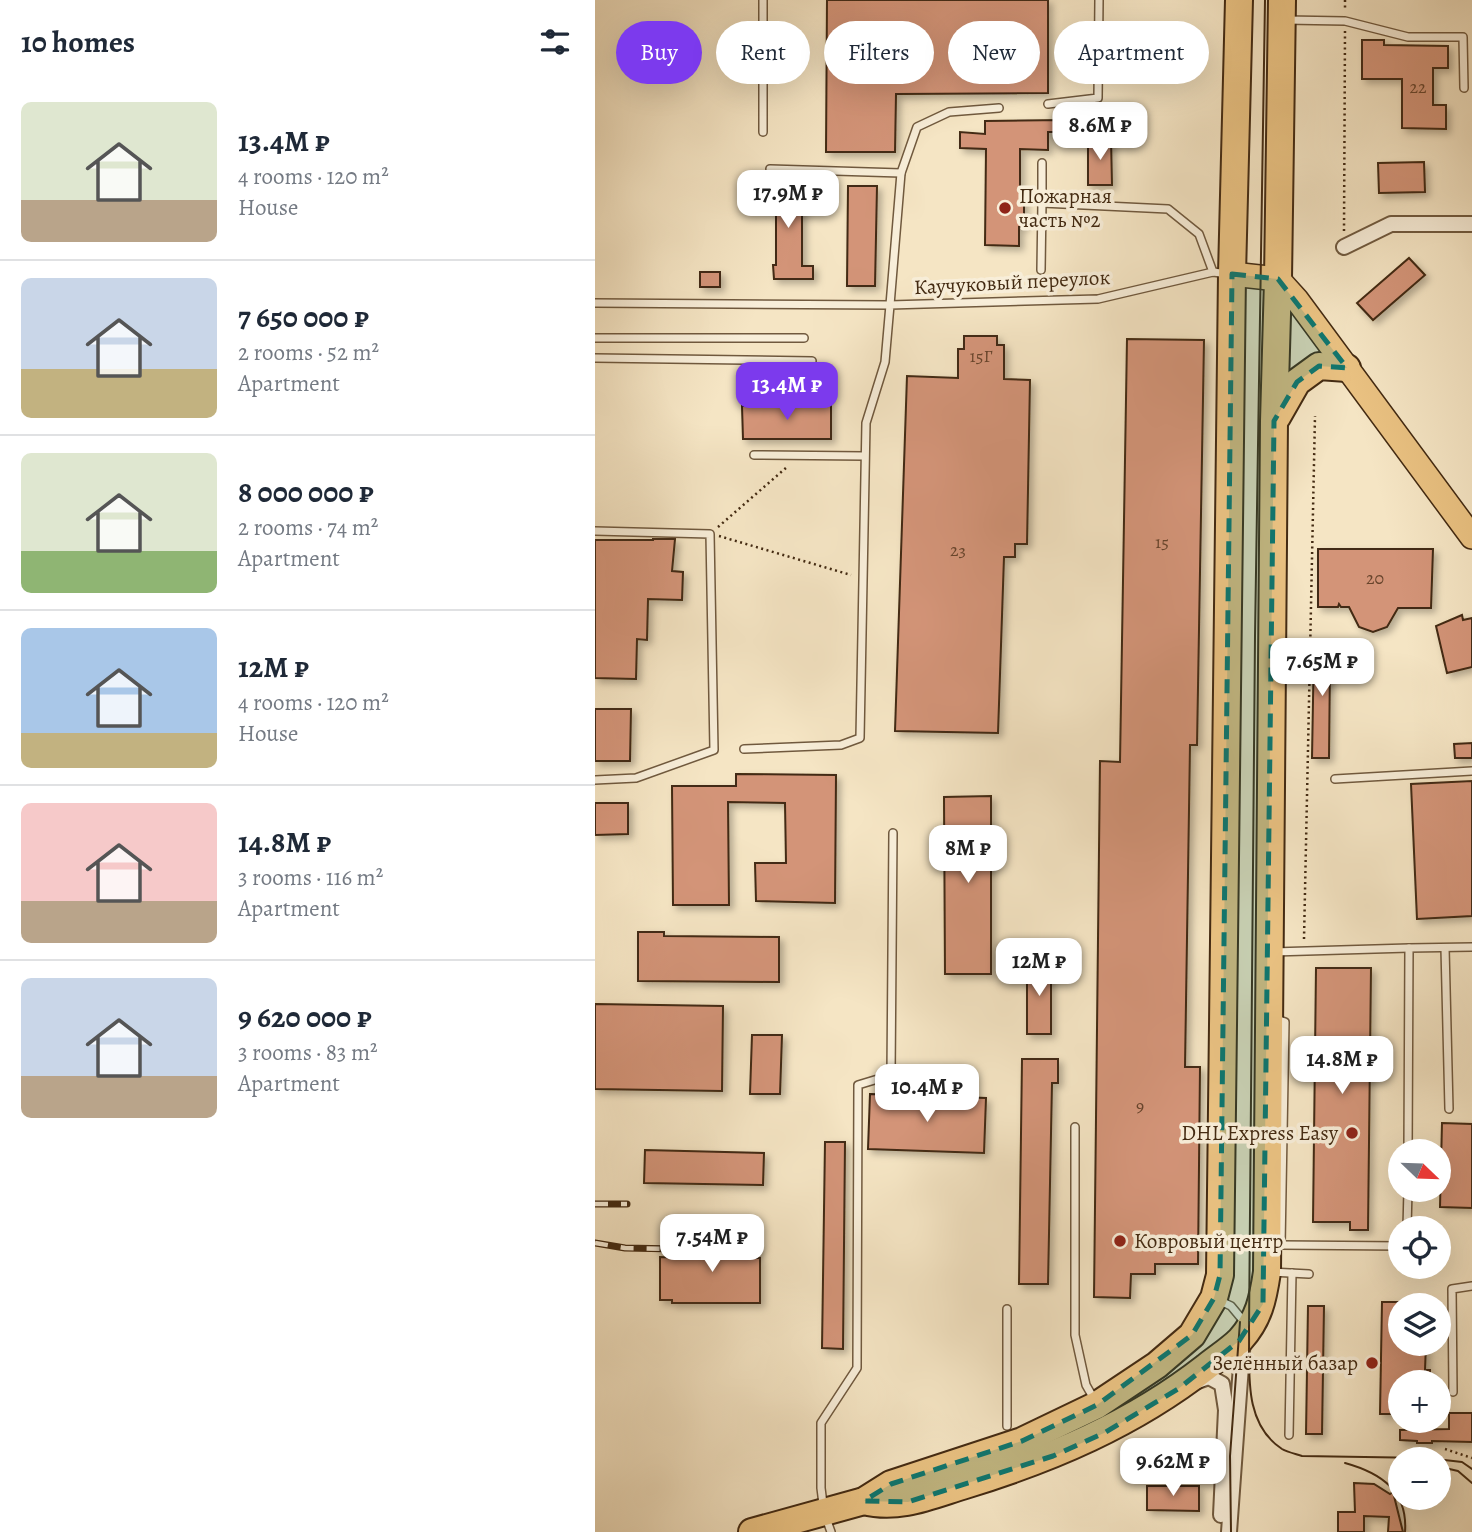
<!DOCTYPE html>
<html lang="en">
<head>
<meta charset="utf-8">
<style>
  body { margin:0; font-family:Alegreya,serif; background:#f6f6f7; color:#1f2937; height:100vh; display:flex; flex-direction:column; font-size:26px; white-space:nowrap }
  * { box-sizing:border-box; margin:0 }
  p { font-size:23px; color:#747a83 }
  .icon { flex:none; width:38px; height:38px; fill:none; stroke:currentColor; stroke-width:2; stroke-linecap:round; stroke-linejoin:round }
  .map { position:relative; flex:1; overflow:hidden }
  .side { display:flex; flex-direction:column; background:#fff; width:595px }
  .side>* { flex:none }
  .banner { position:absolute; left:21px; top:21px; width:665px; height:63px; display:flex; gap:14px }
  .needle { width:46px; rotate:113deg }
  .tools { position:absolute; left:793px; top:1139px; display:grid; gap:14px }
  .tools a { display:grid; place-items:center; width:63px; height:63px; border-radius:50%; background:#fff; box-shadow:0 7px 28px #0002; font-size:35px }
  .price { position:absolute; translate:-50% -60px; padding:0 16px; border-radius:14px; background:#fff; color:#222; font-size:23px; line-height:46px; filter:drop-shadow(0 2px 4px #0008) }
  .price::after { content:''; position:absolute; left:50%; top:42px; width:21px; height:16px; margin-left:-10px; background:inherit; clip-path:polygon(0 0,100% 0,50% 100%) }
  .price.current { background:#7c3aed; color:#fff }
  ul { padding:0; list-style:none }
  li { display:flex; align-items:center; gap:21px; height:175px; padding:0 21px }
  li+li { border-top:2px solid #e0e1e3 }
  li span { display:grid; place-items:center; flex:none; width:196px; height:140px; border-radius:10px; color:#555 }
  li>.icon { margin-inline-start:auto }
  span .icon { width:84px; height:84px; fill:#fffc; stroke-width:1 }
  li b { font-size:30px }
  h2 { display:flex; justify-content:space-between; align-items:center; height:84px; padding:0 21px; font-size:30px }
  .chip { padding:0 24px; border-radius:32px; background:#fff; box-shadow:0 7px 28px #0002; font-size:24px; line-height:63px }
  .chip.current { background:#7c3aed; color:#fff }
  main { display:flex; flex:1; min-height:0 }
  .map>svg:first-child { display:block }
  .building { fill:#d39478; stroke:#432a12; stroke-width:2; filter:url(#shadow) }
  .lines { fill:none; stroke-linecap:round; stroke-linejoin:round }
  .lane-casing { stroke:#70593e; stroke-width:10 }
  .street-casing { stroke:#70593e; stroke-width:18 }
  .primary-casing { stroke:#432a12; stroke-width:26 }
  .highway-casing { stroke:#432a12; stroke-width:30 }
  .path { stroke:#432a12; stroke-width:2.5; stroke-dasharray:2 3.5; stroke-linecap:butt }
  .lane { stroke:#f8eed9; stroke-width:7 }
  .street { stroke:#f8eed9; stroke-width:14 }
  .primary { stroke:#eac282; stroke-width:23 }
  .highway { stroke:#eac282; stroke-width:26 }
  .tram { stroke:#432a12; stroke-width:2 }
  .rail-casing { stroke:#432a12; stroke-width:7 }
  .rail { stroke:#f8eed9; stroke-width:4.5; stroke-dasharray:13; stroke-linecap:butt }
  .marked { fill:#0f766e; fill-opacity:0.2; stroke:#0f766e; stroke-width:5; stroke-dasharray:14 9; stroke-linejoin:round }
  .poi-dot { fill:#8f2418; stroke:#f8eed9; stroke-width:2.5 }
  .labels { text-anchor:middle; dominant-baseline:central; stroke-width:7; stroke-linejoin:round; paint-order:stroke }
  .number-label { font-size:18px; fill:#67442c }
  .poi-label { font-size:21px; fill:#432a12; stroke:#f8eed9; text-anchor:start }
  .street-label { font-size:21px; fill:#432a12; stroke:#f8eed9 }
</style>
</head>
<body>
<main>
<section class="side">
<h2>10 homes<svg class="icon" aria-label="filters" viewBox="0 0 24 24"><path d="M4 7h16M4 17h16"/><circle cx="9" cy="7" r="2"/><circle cx="15" cy="17" r="2"/></svg></h2>
<ul>
<li><span style="background:linear-gradient(#dfe7d0 70%,#b9a48a 0)"><svg class="icon" aria-label="home" viewBox="0 0 24 24"><path d="M3 11l9-7 9 7M6 9v11h12V9"/></svg></span><div><b>13.4M ₽</b><p>4 rooms · 120 m²</p><p>House</p></div></li>
<li><span style="background:linear-gradient(#c9d6e8 65%,#c2b280 0)"><svg class="icon" aria-label="home" viewBox="0 0 24 24"><path d="M3 11l9-7 9 7M6 9v11h12V9"/></svg></span><div><b>7 650 000 ₽</b><p>2 rooms · 52 m²</p><p>Apartment</p></div></li>
<li><span style="background:linear-gradient(#dfe7d0 70%,#8fb573 0)"><svg class="icon" aria-label="home" viewBox="0 0 24 24"><path d="M3 11l9-7 9 7M6 9v11h12V9"/></svg></span><div><b>8 000 000 ₽</b><p>2 rooms · 74 m²</p><p>Apartment</p></div></li>
<li><span style="background:linear-gradient(#a9c7e8 75%,#c2b280 0)"><svg class="icon" aria-label="home" viewBox="0 0 24 24"><path d="M3 11l9-7 9 7M6 9v11h12V9"/></svg></span><div><b>12M ₽</b><p>4 rooms · 120 m²</p><p>House</p></div></li>
<li><span style="background:linear-gradient(#f6c9c9 70%,#b9a48a 0)"><svg class="icon" aria-label="home" viewBox="0 0 24 24"><path d="M3 11l9-7 9 7M6 9v11h12V9"/></svg></span><div><b>14.8M ₽</b><p>3 rooms · 116 m²</p><p>Apartment</p></div></li>
<li><span style="background:linear-gradient(#c9d6e8 70%,#b9a48a 0)"><svg class="icon" aria-label="home" viewBox="0 0 24 24"><path d="M3 11l9-7 9 7M6 9v11h12V9"/></svg></span><div><b>9 620 000 ₽</b><p>3 rooms · 83 m²</p><p>Apartment</p></div></li>
</ul>
</section>
<div class="map">
<svg width="877" height="1532" viewBox="0 0 877 1532">
  <defs>
    <filter id="shadow"><feDropShadow dx="4" dy="4" stdDeviation="3.5" flood-color="#0004"/></filter>
  </defs>
  <rect width="100%" height="100%" fill="#f5e5c4"/>
  <filter id="stains"><feTurbulence type="fractalNoise" baseFrequency=".00286" numOctaves="4"/><feColorMatrix values="0 0 0 0 .2 0 0 0 0 .09 0 0 0 0 .02 0 0 0 .5 -.17"/></filter>
  <radialGradient id="worn" r=".72"><stop offset=".6" stop-color="#630" stop-opacity="0"/><stop offset="1" stop-color="#630" stop-opacity=".3"/></radialGradient>
  <!-- building -->
  <g class="building">
    <path d="M232 0H453V93L301 94 300 152H231Z"/>
    <path d="M767 40H789V45L853 46V68H838V105H851V129L807 128V79H767Z"/>
    <path d="M475 109H490L489 131H474Z"/>
    <path d="M469 120 468 132H453V150L425 149V189L429 190V227H424V246L390 245 391 149 365 148V132L390 134V121Z"/>
    <path d="M493 138H516L517 185H493Z"/>
    <path d="M829 162 830 192 784 193 783 163Z"/>
    <path d="M165 186 214 187V207H207V266H218V279H179L178 265H181V206H165Z"/>
    <path d="M253 186H282L280 286H252Z"/>
    <path d="M814 258 830 275 778 320 762 303Z"/>
    <rect x="105" y="272" width="20" height="15"/>
    <path d="M369 336H402V345H409V379L435 380 432 544H420V557H409L403 733 300 731 312 376 363 378V349H369Z"/>
    <path d="M532 339 609 340 602 745H595L590 1067H605L603 1264H560V1274H536L535 1298 499 1297 505 761 525 762Z"/>
    <path d="M236 405V439H148L147 406Z"/>
    <path d="M58 539H80L77 571 88 572 87 600 53 599 52 640 42 639 41 679 0 678V540H58Z"/>
    <path d="M723 549H838L836 608H803L792 627 778 632 764 627 754 607H746L744 604 743 607H723Z"/>
    <path d="M867 615 868 620 877 618V667L852 673 841 626Z"/>
    <path d="M719 644H743L742 664H735L734 758H717Z"/>
    <path d="M0 709H36L35 761H0Z"/>
    <path d="M877 743V758H860L859 744Z"/>
    <path d="M141 774 241 775 240 903 161 901 160 863H191L190 803 133 802 134 905H78L77 786H141Z"/>
    <path d="M877 781V916L822 919 816 784Z"/>
    <path d="M396 796V974H350L349 797Z"/>
    <path d="M0 803H33V834L0 835Z"/>
    <path d="M43 932H69V936L184 937V982L43 981Z"/>
    <rect x="432" y="963" width="24" height="71"/>
    <path d="M721 968H776L773 1230H755V1222H718Z"/>
    <path d="M0 1004 128 1006 127 1091 0 1089Z"/>
    <path d="M157 1035H187L185 1094H155Z"/>
    <path d="M427 1059H463V1083H457L453 1284H424Z"/>
    <path d="M275 1094 391 1098 389 1153 273 1149Z"/>
    <path d="M847 1123 877 1124V1208L845 1207Z"/>
    <path d="M230 1142H250L248 1349 227 1348Z"/>
    <path d="M50 1150 169 1153 168 1185 49 1183Z"/>
    <path d="M90 1243H162L161 1258H165V1303H77V1300H65V1257L89 1258Z"/>
    <path d="M787 1302H805V1344H831L830 1370H835V1382H805V1414H785Z"/>
    <path d="M713 1306H729L727 1434H711Z"/>
    <path d="M854 1413H877V1442L837 1441V1443H822V1441L805 1440V1430L854 1429Z"/>
    <path d="M759 1483 779 1484 795 1494 798 1492 808 1532H793L794 1517 769 1516V1532H743V1512H760Z"/>
    <path d="M552 1486H604V1511L552 1510Z"/>
  </g>
  <g class="lines">
    <!-- lane casing -->
    <g class="lane-casing">
      <g id="lane">
        <path d="M168 0V132"/>
        <path d="M691 20 750 21 813 37H868L869 88"/>
        <path d="M453 104 503 98 504 0"/>
        <path d="M175 169 306 173"/>
        <path d="M447 203V163"/>
        <path d="M446 270 447 203 573 209 604 234 618 272"/>
        <path d="M0 303 295 305 306 173 322 127 354 112 404 108"/>
        <path d="M0 338H209"/>
        <path d="M0 358 217 361"/>
        <path d="M159 455 269 456"/>
        <path d="M0 531 115 534 119 750 41 778 0 780"/>
        <path d="M149 749 246 745 265 738 271 423 290 362 295 305 503 299 618 272 633 274"/>
        <path d="M740 779 877 771"/>
        <path d="M850 948 854 1109"/>
        <path d="M678 952 814 948"/>
        <path d="M480 1127V1335L491 1385 499 1399"/>
        <path d="M813 1152 814 948 877 947"/>
        <path d="M812 1228 813 1190"/>
        <path d="M677 1244 686 1245 690 1022 678 1018"/>
        <path d="M686 1245 805 1246"/>
        <path d="M676 1272 714 1274"/>
        <path d="M623 1300 636 1306 646 1318"/>
        <path d="M858 1392 857 1289 877 1286"/>
        <path d="M412 1426V1309"/>
        <path d="M694 1435 697 1273"/>
        <path d="M236 1532 229 1512 226 1488V1423L262 1368 263 1085 296 1075 298 833"/>
      </g>
    </g>
    <!-- street casing -->
    <g class="street-casing">
      <g id="street">
        <path d="M749 247 796 224H877"/>
        <path d="M600 1382 614 1377 627 1384 631 1410 626 1515"/>
        <path d="M634 1532 648 1338"/>
      </g>
    </g>
    <!-- primary casing -->
    <g class="primary-casing">
      <path id="primary" d="M637 274 683 279 702 300 877 537"/>
    </g>
    <!-- highway casing -->
    <g class="highway-casing">
      <g id="highway">
        <path d="M682 417 702 382 724 366 752 368"/>
        <path d="M269 1501C303 1510 335 1496 367 1486 456 1459 538 1424 611 1367 622 1358 635 1350 645 1340 664 1319 668 1299 672 1272L679 421 683 279 687 0"/>
        <path d="M157 1532 269 1501 296 1484 427 1441 502 1405 562 1365 597 1335 619 1298 625 1275 637 274 644 0"/>
      </g>
    </g>
    <!-- path -->
    <g class="path">
      <path d="M750 0V11"/>
      <path d="M749 231 750 31"/>
      <path d="M123 527 192 467"/>
      <path d="M124 536 256 575"/>
      <path d="M709 939 720 416"/>
      <path d="M850 1449 877 1458"/>
    </g>
    <!-- lane -->
    <use href="#lane" class="lane"/>
    <!-- street -->
    <use href="#street" class="street"/>
    <!-- primary -->
    <use href="#primary" class="primary"/>
    <!-- highway -->
    <use href="#highway" class="highway"/>
    <!-- tram -->
    <g class="tram">
      <path d="M670 0 660 636 654 1329C655 1369 647 1423 687 1449 692 1452 701 1454 707 1456L832 1458 867 1462 877 1469"/>
      <path d="M750 1463C786 1473 813 1491 810 1532"/>
      <path d="M850 1468 863 1471 877 1483"/>
      <path d="M636 1532 635 1456 645 1322"/>
    </g>
    <!-- rail casing -->
    <g class="rail-casing">
      <g id="rail">
        <path d="M0 1204H32"/>
        <path d="M0 1243 30 1248 82 1249"/>
      </g>
    </g>
    <!-- rail -->
    <use href="#rail" class="rail"/>
  </g>
  <!-- marked area -->
  <path class="marked" d="M637 274 683 279 752 368 724 366 702 382 679 421 668 1304 644 1341 583 1389 509 1433 458 1456 313 1502 269 1501 296 1484 427 1441 502 1405 597 1335 619 1298 625 1275Z"/>
  <!-- markers -->
  <g class="poi-dot">
    <circle cx="410" cy="208" r="7"/>
    <circle cx="757" cy="1133" r="7"/>
    <circle cx="525" cy="1241" r="7"/>
    <circle cx="777" cy="1363" r="7"/>
  </g>
  <g class="labels">
    <!-- number labels -->
    <g class="number-label">
      <text x="823" y="87">22</text>
      <text x="386" y="356">15Г</text>
      <text x="567" y="542">15</text>
      <text x="363" y="550">23</text>
      <text x="780" y="578">20</text>
      <text x="545" y="1106">9</text>
    </g>
    <!-- poi labels -->
    <g class="poi-label">
      <text x="424" y="196">Пожарная<tspan x="424" dy="24">часть №2</tspan></text>
      <text x="743" y="1133" text-anchor="end">DHL Express Easy</text>
      <text x="539" y="1241">Ковровый центр</text>
      <text x="763" y="1363" text-anchor="end">Зелённый базар</text>
    </g>
    <!-- street labels -->
    <g class="street-label">
      <text transform="translate(417 282) rotate(-3)">Каучуковый переулок</text>
    </g>
  </g>
  <rect width="100%" height="100%" filter="url(#stains)"/>
  <rect width="100%" height="100%" fill="url(#worn)"/>
</svg>
<div class="tools">
<a><svg class="needle" viewBox="-14 -14 28 28"><path d="M0-13l5 13h-10z" fill="#e53935"/><path d="M0 13l5-13h-10z" fill="#747a83"/></svg></a>
<a><svg class="icon" aria-label="locate" viewBox="0 0 24 24"><circle cx="12" cy="12" r="6"/><path d="M12 2v4M12 18v4M2 12h4M18 12h4"/></svg></a>
<a><svg class="icon" aria-label="layers" viewBox="0 0 24 24"><path d="M12 4l9 5-9 5-9-5zM3 14l9 5 9-5"/></svg></a>
<a>+</a>
<a>−</a>
</div>
<b class="price" style="left:505px;top:162px">8.6M ₽</b>
<b class="price" style="left:193px;top:230px">17.9M ₽</b>
<b class="price current" style="left:192px;top:422px">13.4M ₽</b>
<b class="price" style="left:727px;top:698px">7.65M ₽</b>
<b class="price" style="left:373px;top:885px">8M ₽</b>
<b class="price" style="left:444px;top:998px">12M ₽</b>
<b class="price" style="left:747px;top:1096px">14.8M ₽</b>
<b class="price" style="left:332px;top:1124px">10.4M ₽</b>
<b class="price" style="left:117px;top:1274px">7.54M ₽</b>
<b class="price" style="left:578px;top:1498px">9.62M ₽</b>
<div class="banner">
<a class="chip current">Buy</a>
<a class="chip">Rent</a>
<a class="chip">Filters</a>
<a class="chip">New</a>
<a class="chip">Apartment</a>
</div>
</div>
</main>
</body>
</html>
